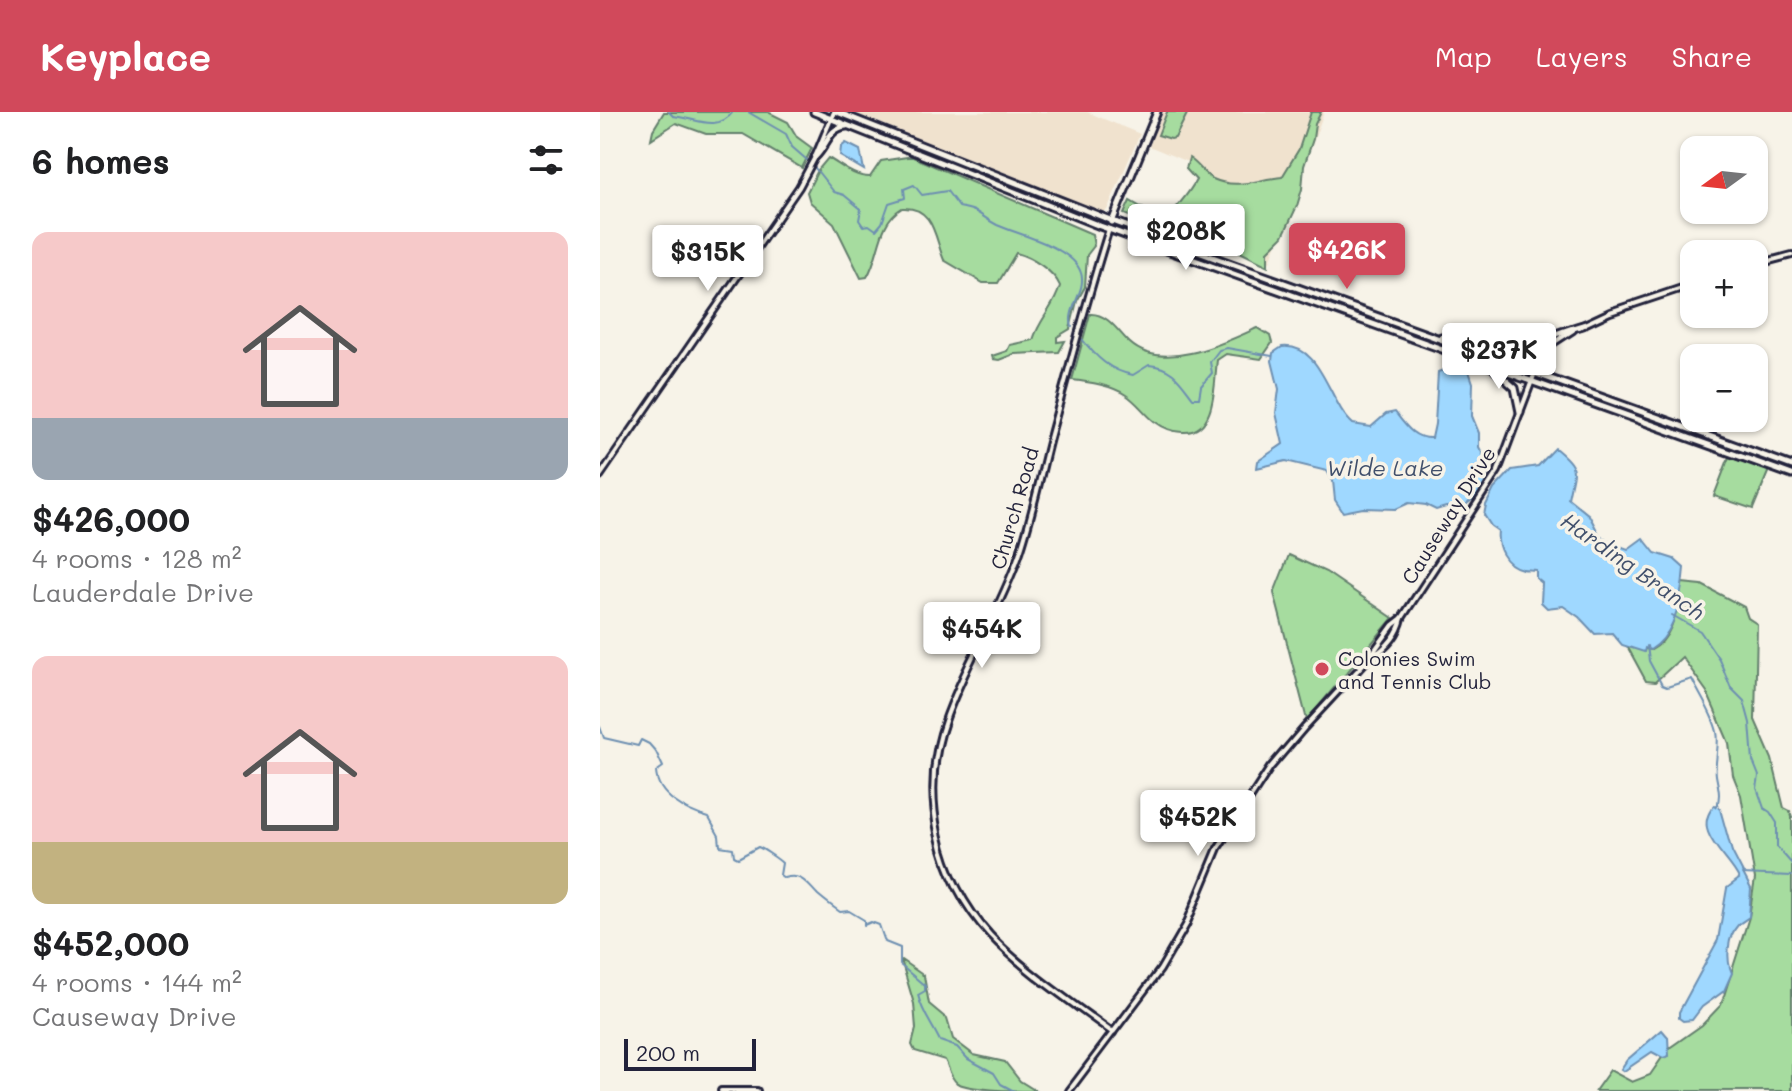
<!DOCTYPE html>
<html lang="en">
<head>
<meta charset="utf-8">
<style>
  body { margin:0; font-family:Mali,sans-serif; background:#f2f2f2; color:#202124; height:100vh; display:flex; flex-direction:column; font-size:30px; white-space:nowrap }
  * { box-sizing:border-box; margin:0 }
  p { font-size:26px; color:#757577 }
  .icon { flex:none; width:44px; height:44px; fill:none; stroke:currentColor; stroke-width:2; stroke-linecap:round; stroke-linejoin:round }
  .map { position:relative; flex:1; overflow:hidden }
  .side { display:flex; flex-direction:column; background:#fff; width:600px }
  .side>* { flex:none }
  .needle { width:52px; rotate:255deg }
  .buttons { position:absolute; left:1080px; top:24px; display:grid; gap:16px }
  .buttons a { display:grid; place-items:center; width:88px; height:88px; border-radius:16px; background:#fff; box-shadow:0 2px 6px #0004; font-size:40px }
  .scale { position:absolute; left:24px; bottom:20px; width:132px; box-sizing:border-box; padding-left:8px; border:4px solid #22223b; border-top:0; font-size:22px; line-height:28px; white-space:nowrap; color:#22223b; -webkit-text-stroke:6px #f7f3e8; paint-order:stroke }
  .price { position:absolute; translate:-50% -68px; padding:0 18px; border-radius:8px; background:#fff; color:#222; font-size:26px; line-height:52px; filter:drop-shadow(0 2px 4px #0008) }
  .price::after { content:''; position:absolute; left:50%; top:48px; width:24px; height:18px; margin-left:-12px; background:inherit; clip-path:polygon(0 0,100% 0,50% 100%) }
  .price.selected { background:#d1495b; color:#fff }
  ul { padding:0; list-style:none }
  li { display:grid; align-content:center; gap:16px; height:424px; padding:0 32px }
  li span { display:grid; place-items:center; height:248px; border-radius:16px; color:#555 }
  li>.icon { margin-inline-start:auto }
  span .icon { width:144px; height:144px; fill:#fffc; stroke-width:1 }
  li b { font-size:34px }
  h2 { display:flex; justify-content:space-between; align-items:center; height:96px; padding:0 32px; font-size:34px }
  header { display:flex; align-items:center; gap:48px; box-sizing:border-box; height:112px; padding:0 40px; background:#d1495b; color:#fff }
  header strong { font-size:38px }
  nav { display:flex; gap:44px; margin-inline-start:auto; font-size:28px }
  main { display:flex; flex:1; min-height:0 }
  .map>svg:first-child { display:block }
  .built { fill:#f0e2ce }
  .green { fill:#a6dc9f; stroke:#647f6d; stroke-width:2 }
  .water { fill:#9fd8ff; stroke:#6d8fb1; stroke-width:2 }
  .lines { fill:none; stroke-linecap:round; stroke-linejoin:round }
  .stream { stroke:#6d8fb1; stroke-width:2 }
  .tertiary-casing { stroke:#22223b; stroke-width:10 }
  .secondary-casing { stroke:#22223b; stroke-width:11 }
  .tertiary { stroke:#f7f3e8; stroke-width:4 }
  .secondary { stroke:#f7f3e8; stroke-width:5 }
  .poi-dot { fill:#d1495b; stroke:#f7f3e8; stroke-width:3 }
  .labels { text-anchor:middle; dominant-baseline:central; stroke-width:7; stroke-linejoin:round; paint-order:stroke }
  .street-label { font-size:20px; fill:#22223b; stroke:#f7f3e8 }
  .poi-label { font-size:20px; fill:#22223b; stroke:#f7f3e8; text-anchor:start }
  .water-label { font-size:22px; font-style:italic; fill:#41506c; stroke:#f7f3e8 }
</style>
</head>
<body>
<header>
<strong>Keyplace</strong>
<nav><a>Map</a><a>Layers</a><a>Share</a></nav>
</header>
<main>
<section class="side">
<h2>6 homes<svg class="icon" aria-label="filters" viewBox="0 0 24 24"><path d="M4 7h16M4 17h16"/><circle cx="9" cy="7" r="2"/><circle cx="15" cy="17" r="2"/></svg></h2>
<ul>
<li><span style="background:linear-gradient(#f6c9c9 75%,#9aa5b1 0)"><svg class="icon" aria-label="home" viewBox="0 0 24 24"><path d="M3 11l9-7 9 7M6 9v11h12V9"/></svg></span><div><b>$426,000</b><p>4 rooms · 128 m²</p><p>Lauderdale Drive</p></div></li>
<li><span style="background:linear-gradient(#f6c9c9 75%,#c2b280 0)"><svg class="icon" aria-label="home" viewBox="0 0 24 24"><path d="M3 11l9-7 9 7M6 9v11h12V9"/></svg></span><div><b>$452,000</b><p>4 rooms · 144 m²</p><p>Causeway Drive</p></div></li>
</ul>
</section>
<div class="map">
<svg width="1192" height="979" viewBox="0 0 1192 979">
  <rect width="100%" height="100%" fill="#f7f3e8"/>
  <filter id="ink" filterUnits="userSpaceOnUse"><feTurbulence type="fractalNoise" baseFrequency=".0125" numOctaves="2"/><feDisplacementMap in="SourceGraphic" scale="16" xChannelSelector="R" yChannelSelector="G"/><feConvolveMatrix kernelMatrix="1 2 1 2 8 2 1 2 1" color-interpolation-filters="sRGB"/></filter>
  <g filter="url(#ink)">
    <!-- built -->
    <g class="built">
      <path d="M252 0H487L540 22 507 98 503 100Z"/>
      <path d="M563 0H724L670 150 575 119 602 56 549 34Z"/>
    </g>
    <!-- green -->
    <g class="green">
      <path d="M64 0H168L188 10 197 25 212 36 202 56 143 22H106L76 11 51 27 53 18Z"/>
      <path d="M567 0H588L575 26 571 27 558 23Z"/>
      <path d="M711 0H721L715 12 713 27 704 54 702 77 697 94 683 124 668 139V154L638 139 567 119 524 102 530 89 553 102 571 103C579 91 589 82 596 68L586 57 589 46C600 53 604 63 613 67 637 78 658 67 682 65L699 37Z"/>
      <path d="M307 45H313L492 122 494 134 487 143 485 175 477 189 470 217 457 225V230L465 229 459 240 414 242 399 248 393 247 392 244 407 239 410 233 433 228C440 206 454 196 460 174 454 159 431 145 416 141L398 171H383L344 148C335 128 335 94 302 96 277 111 281 142 267 165L261 166 234 111 210 90 207 80 218 58 228 46C241 53 253 65 270 65L281 49Z"/>
      <path d="M490 202C508 201 519 221 530 231 563 261 624 231 657 216L670 224 672 231 661 247 626 242 617 248C614 270 617 322 583 320 573 320 562 315 554 309 544 301 537 290 526 283 511 273 489 270 472 268Z"/>
      <path d="M938 231 942 234 931 255 928 256 882 239Z"/>
      <path d="M1129 345 1169 358 1153 397 1114 384Z"/>
      <path d="M689 443 726 460 793 506 707 608 674 481Z"/>
      <path d="M1082 471 1102 473 1144 495 1148 506 1157 512 1155 608 1172 647 1184 696 1190 699 1192 705V979H995L1010 958 1032 970 1050 963 1068 937 1102 913 1121 893 1149 805 1155 767 1141 683 1133 663 1129 631 1107 580 1082 545 1055 570 1046 569 1027 534 1051 538C1074 527 1077 494 1082 471Z"/>
      <path d="M301 848 324 864 329 892 347 907 353 927 374 943 405 950 420 969 436 979C415 979 374 979 357 971 350 965 349 955 345 948L315 939 312 933 316 917 314 892Z"/>
    </g>
    <!-- water -->
    <g class="water">
      <path d="M246 31 260 38 264 58 240 44 241 35Z"/>
      <path d="M682 235C722 231 728 290 753 312L771 315 786 302 795 300C805 313 814 327 832 326L835 312 838 260 853 254 869 259 873 271 872 304 879 321V335L889 354 883 379 862 396 846 395 836 398 826 393 809 391 796 397 763 396 743 400 735 388 733 369 727 359 686 349 657 356 658 349 683 332 676 301 679 277 672 249 673 241Z"/>
      <path d="M955 336C979 356 974 355 968 386L989 403 1000 424 1011 431 1028 437 1043 426 1055 441 1074 447 1084 456C1082 483 1075 524 1050 538L1045 536 1044 540 1022 533 1012 521 995 522 979 505 963 494 947 496 941 490 942 471 936 466V458C931 457 926 458 922 457 904 453 896 434 898 419L891 414 884 403 886 393 894 377 912 358 938 354Z"/>
      <path d="M1115 693 1120 697 1132 740 1151 777 1149 805C1145 808 1141 810 1138 813 1127 825 1126 848 1132 861L1124 879 1102 895 1092 908 1083 909 1079 906V900L1118 828 1127 776 1139 767C1130 745 1089 720 1115 693Z"/>
      <path d="M1062 918 1068 925 1069 944 1063 946 1052 940 1024 959 1021 957 1027 948Z"/>
    </g>
    <g class="lines">
      <!-- stream -->
      <g class="stream">
        <path d="M69 0 73 4C95 6 117 21 133 0"/>
        <path d="M148 0 186 22 192 35 207 48"/>
        <path d="M215 56 234 80 244 83 261 97 259 108 263 114 269 113 276 118 282 111 289 91 305 86 304 77 314 73 322 83 347 79 359 95C382 99 379 104 397 113 419 123 473 135 481 161 487 179 466 197 472 215"/>
        <path d="M482 227C496 245 510 259 533 263L549 253C573 255 580 269 593 286H599L601 274 612 261 610 250 619 238 627 236 672 244"/>
        <path d="M1072 503 1100 519 1119 547 1131 576 1144 589 1150 611 1153 649 1159 664 1157 676 1164 696 1170 700 1177 711V735L1192 752"/>
        <path d="M1047 534 1049 549 1062 573 1067 575 1092 567C1100 584 1113 602 1117 620 1120 634 1114 650 1116 663 1118 675 1121 682 1117 694"/>
        <path d="M0 615 4 626 38 634 41 628 49 632 56 640 63 655 56 660C57 684 87 700 109 706L119 724 120 734 133 736 134 744 138 746 158 735C163 737 178 747 182 751L180 763 184 766C202 761 207 772 218 783 225 789 233 795 240 800L249 799 264 808V813L271 810 279 813 285 830 300 836V853L325 874V879L318 883C322 901 332 912 340 929L357 935 368 947 394 961 401 972 414 979"/>
        <path d="M1142 762 1192 764"/>
      </g>
      <!-- tertiary casing -->
      <g class="tertiary-casing">
        <g id="tertiary">
          <path d="M509 117C487 186 469 256 450 326 440 365 432 405 419 443 399 501 365 551 345 609 319 682 338 766 390 823 423 858 474 892 513 921"/>
          <path d="M1154 153 1192 143"/>
          <path d="M980 214 1010 200 1094 172"/>
          <path d="M0 364 199 75 215 45 234 0"/>
          <path d="M772 545C786 536 798 524 802 506L898 359 942 242 953 231 973 218"/>
          <path d="M121 979H157"/>
          <path d="M469 979 560 858 586 813 618 736 670 656 704 616 769 546 793 513 802 506"/>
        </g>
      </g>
      <!-- secondary casing -->
      <g class="secondary-casing">
        <g id="secondary">
          <path d="M214 0 500 114 1192 363"/>
          <path d="M237 0 518 111 1192 354"/>
          <path d="M215 45C227 34 228 16 246 14"/>
          <path d="M512 110 557 0"/>
          <path d="M841 225C855 228 869 234 884 236 919 240 951 222 983 213"/>
          <path d="M895 258 915 276 920 300"/>
        </g>
      </g>
      <!-- tertiary -->
      <use href="#tertiary" class="tertiary"/>
      <!-- secondary -->
      <use href="#secondary" class="secondary"/>
    </g>
  </g>
  <!-- markers -->
  <circle class="poi-dot" cx="722" cy="557" r="8"/>
  <g class="labels">
    <!-- street labels -->
    <g class="street-label">
      <text transform="translate(414 396) rotate(-74)">Church Road</text>
      <text transform="translate(848 403) rotate(-58)">Causeway Drive</text>
    </g>
    <!-- poi labels -->
    <g class="poi-label">
      <text x="738" y="546">Colonies Swim<tspan x="738" dy="23">and Tennis Club</tspan></text>
    </g>
    <!-- water labels -->
    <g class="water-label">
      <text x="785" y="355">Wilde Lake</text>
      <text transform="translate(1033 454) rotate(35)">Harding Branch</text>
    </g>
  </g>
</svg>
<div class="buttons">
<a><svg class="needle" viewBox="-14 -14 28 28"><path d="M0-13l5 13h-10z" fill="#e53935"/><path d="M0 13l5-13h-10z" fill="#757577"/></svg></a>
<a>+</a>
<a>−</a>
</div>
<div class="scale">200 m</div>
<b class="price" style="left:586px;top:160px">$208K</b>
<b class="price selected" style="left:747px;top:179px">$426K</b>
<b class="price" style="left:108px;top:181px">$315K</b>
<b class="price" style="left:899px;top:279px">$237K</b>
<b class="price" style="left:382px;top:558px">$454K</b>
<b class="price" style="left:598px;top:746px">$452K</b>
</div>
</main>
</body>
</html>
